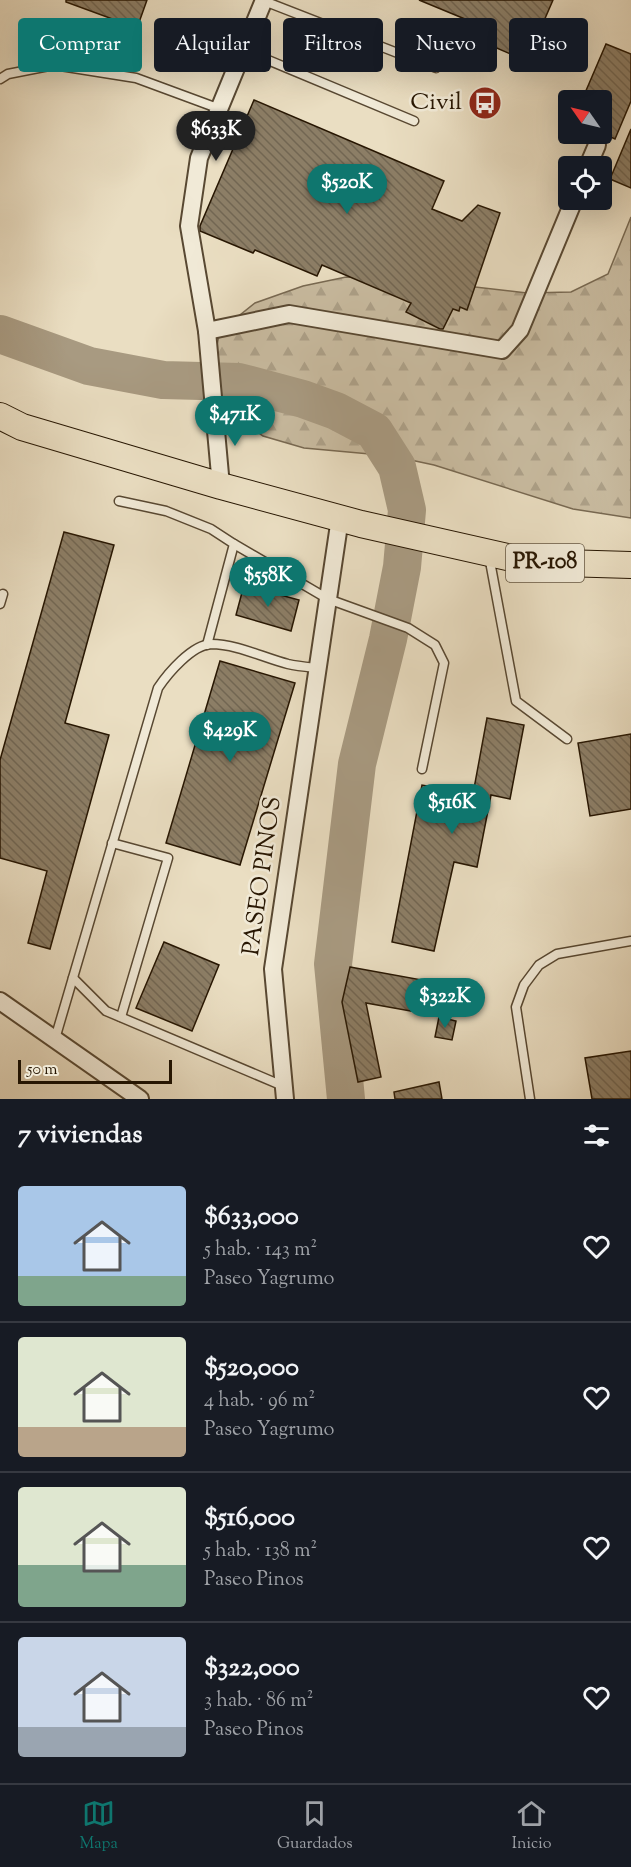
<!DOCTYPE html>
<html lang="es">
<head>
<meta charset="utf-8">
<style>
  body { margin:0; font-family:"Sorts Mill Goudy",serif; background:#242831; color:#f1f3f6; height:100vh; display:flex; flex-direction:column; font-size:22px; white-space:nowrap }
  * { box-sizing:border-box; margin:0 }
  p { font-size:20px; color:#9ea1a6 }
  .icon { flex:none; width:33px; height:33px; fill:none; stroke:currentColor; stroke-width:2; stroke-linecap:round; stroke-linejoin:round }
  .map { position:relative; height:1099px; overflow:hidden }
  .sheet { display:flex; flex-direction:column; background:#171b24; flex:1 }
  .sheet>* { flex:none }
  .hud { position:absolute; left:18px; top:18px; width:596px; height:54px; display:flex; gap:12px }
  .needle { width:39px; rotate:304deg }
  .fabs { position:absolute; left:558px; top:90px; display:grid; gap:12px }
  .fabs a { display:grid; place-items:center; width:54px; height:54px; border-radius:6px; background:#171b24; box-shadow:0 6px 24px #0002; font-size:30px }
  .scale { position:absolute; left:18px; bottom:15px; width:154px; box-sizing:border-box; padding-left:6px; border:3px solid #271602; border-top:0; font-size:16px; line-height:21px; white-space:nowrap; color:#271602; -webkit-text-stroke:4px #f1ead7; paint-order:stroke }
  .price { position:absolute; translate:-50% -51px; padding:0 14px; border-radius:21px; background:#0f766e; color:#fff; font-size:20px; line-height:39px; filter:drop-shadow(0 2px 3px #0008) }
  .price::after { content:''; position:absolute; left:50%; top:36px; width:18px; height:14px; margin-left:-9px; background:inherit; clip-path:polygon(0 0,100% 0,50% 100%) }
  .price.active { background:#222; color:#fff }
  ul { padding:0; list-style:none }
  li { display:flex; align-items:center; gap:18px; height:150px; padding:0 18px }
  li+li { border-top:2px solid #363941 }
  li span { display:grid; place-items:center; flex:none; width:168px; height:120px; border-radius:6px; color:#555 }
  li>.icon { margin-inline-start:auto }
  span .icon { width:72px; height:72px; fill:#fffc; stroke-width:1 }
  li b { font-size:26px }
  h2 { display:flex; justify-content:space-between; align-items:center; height:72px; padding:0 18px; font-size:26px }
  .pill { padding:0 21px; border-radius:6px; background:#171b24; box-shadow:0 6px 24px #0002; font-size:21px; line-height:54px }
  .pill.active { background:#0f766e; color:#fff }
  .menu { display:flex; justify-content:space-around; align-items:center; height:84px; border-top:2px solid #363941; background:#171b24; font-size:16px; color:#9ea1a6 }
  .menu a { display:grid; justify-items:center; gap:3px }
  .menu .active { color:#0f766e }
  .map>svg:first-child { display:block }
  .forest { fill:url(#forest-firs); stroke:#786952; stroke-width:1.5 }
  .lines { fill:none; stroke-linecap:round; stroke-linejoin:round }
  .river { stroke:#a89a81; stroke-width:38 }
  .building { fill:url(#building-back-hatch); stroke:#271602; stroke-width:1.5 }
  .lane-casing { stroke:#584832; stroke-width:11 }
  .street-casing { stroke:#584832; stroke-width:20 }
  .primary-casing { stroke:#271602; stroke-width:28 }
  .lane { stroke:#f1ead7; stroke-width:8 }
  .street { stroke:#f1ead7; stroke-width:16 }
  .primary { stroke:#eadec2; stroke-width:26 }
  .labels { text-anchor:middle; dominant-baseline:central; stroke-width:5; stroke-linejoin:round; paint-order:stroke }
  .shield { fill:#f1ead7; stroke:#645642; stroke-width:1.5 }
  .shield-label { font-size:22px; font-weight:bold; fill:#271602 }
  .poi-label { font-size:24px; fill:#271602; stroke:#f1ead7; text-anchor:end }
  .street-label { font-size:24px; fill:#271602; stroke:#f1ead7 }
</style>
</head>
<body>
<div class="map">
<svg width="631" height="1099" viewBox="0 0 631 1099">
  <defs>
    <pattern id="forest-firs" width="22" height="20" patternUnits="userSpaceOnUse" patternTransform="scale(1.5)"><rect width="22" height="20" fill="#c9bca1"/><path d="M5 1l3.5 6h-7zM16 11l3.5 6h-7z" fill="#ada189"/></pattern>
    <pattern id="building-back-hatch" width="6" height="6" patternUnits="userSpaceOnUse" patternTransform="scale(1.5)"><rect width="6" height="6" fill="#8c7e66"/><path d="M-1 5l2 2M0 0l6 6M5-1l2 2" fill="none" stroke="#726652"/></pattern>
  </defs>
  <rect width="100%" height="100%" fill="#eadec2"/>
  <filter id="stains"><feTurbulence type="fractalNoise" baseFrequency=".00333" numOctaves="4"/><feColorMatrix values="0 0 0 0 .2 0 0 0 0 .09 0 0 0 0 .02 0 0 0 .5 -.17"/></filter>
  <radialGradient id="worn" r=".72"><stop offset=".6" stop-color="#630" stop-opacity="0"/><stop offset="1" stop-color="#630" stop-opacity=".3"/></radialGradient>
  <!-- forest -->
  <path class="forest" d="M631 217V518L573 509 434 465 392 456 304 448 263 436 227 410 211 372 220 331 255 303 303 286 346 277 440 283 527 293 571 292 608 274Z"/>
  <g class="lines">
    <!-- river -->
    <path class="river" d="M0 334 89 366 163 380 239 382 303 399 336 411 374 431 397 467 407 510 402 567 388 639 357 764 333 964 346 1099"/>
  </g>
  <!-- building -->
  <g class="building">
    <path d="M66 0H147L137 28 66 2Z"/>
    <path d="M419 0H553L540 30 533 27 520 58 471 37 477 24Z"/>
    <path d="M606 44 631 54V101L615 139 602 133V100H582Z"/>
    <path d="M254 100 444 181 432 209 462 221 478 205 500 213 467 310 460 307 459 311 453 309 443 329H440L406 312 411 303 322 265 317 276 255 250 253 253 200 231V226Z"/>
    <path d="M631 129V188L610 179Z"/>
    <path d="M64 532 114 545 65 723 109 735 50 949 28 943 47 871 0 858V760Z"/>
    <path d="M244 585 299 600 291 631 236 615Z"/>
    <path d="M220 661 295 683 240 865 166 843Z"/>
    <path d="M487 718 524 725 510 799 491 795 477 867 454 862 434 951 392 942 422 785 473 794Z"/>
    <path d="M631 734V809L590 816 578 743Z"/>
    <path d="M164 942 219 965 192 1031 136 1008Z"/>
    <path d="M350 967 444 984 438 1016 366 1003 381 1077 358 1082 342 1002Z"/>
    <path d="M439 1017 456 1021 452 1040 435 1037Z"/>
    <path d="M631 1051V1099H592L585 1058Z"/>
    <path d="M439 1082 442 1099H395L394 1092Z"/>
  </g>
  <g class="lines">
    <!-- lane casing -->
    <g class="lane-casing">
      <g id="lane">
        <path d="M264 1 436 68"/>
        <path d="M244 50 414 121"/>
        <path d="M0 79 8 74 54 65 136 78 220 109"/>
        <path d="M119 501 166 511 211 529 234 544 207 645"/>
        <path d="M234 544 328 599 408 628 435 645 444 663 422 769"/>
        <path d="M489 556 516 701 567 739"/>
        <path d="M0 604 3 594"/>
        <path d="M112 843 168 858 121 1017"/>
        <path d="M73 978 106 1011 283 1086"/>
        <path d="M55 1039 158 688C168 673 192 645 211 644 237 644 264 658 288 664 297 666 307 667 316 668"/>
        <path d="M530 1099 516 1007 524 985 539 965 557 954 631 941"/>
      </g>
    </g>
    <!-- street casing -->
    <g class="street-casing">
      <g id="street">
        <path d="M588 166 597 145"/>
        <path d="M207 331 289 314 502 350 520 330 574 200"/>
        <path d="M221 486 207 331 189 226 199 158 264 0"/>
        <path d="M0 1001 140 1099"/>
        <path d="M285 1099 273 969 340 518"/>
      </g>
    </g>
    <!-- primary casing -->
    <g class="primary-casing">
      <path id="primary" d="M0 416 22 427 221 486 361 524 529 562 631 565"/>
    </g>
    <!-- lane -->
    <use href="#lane" class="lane"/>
    <!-- street -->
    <use href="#street" class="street"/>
    <!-- primary -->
    <use href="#primary" class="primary"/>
  </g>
  <!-- icons -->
  <defs>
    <g id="bus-disc" transform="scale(1.725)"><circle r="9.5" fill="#8f2418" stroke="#f1ead7"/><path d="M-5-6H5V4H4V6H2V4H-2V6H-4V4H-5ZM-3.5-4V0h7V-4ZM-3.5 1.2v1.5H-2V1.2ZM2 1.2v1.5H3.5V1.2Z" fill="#fff"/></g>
  </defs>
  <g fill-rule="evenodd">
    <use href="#bus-disc" x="485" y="103"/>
  </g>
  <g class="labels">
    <!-- shield labels -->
    <rect class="shield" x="506" y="544" width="78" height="38" rx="4.5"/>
    <g class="shield-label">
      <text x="545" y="563">PR-108</text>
    </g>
    <!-- poi labels -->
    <g class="poi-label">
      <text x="462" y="103">Civil</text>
    </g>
    <!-- street labels -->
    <g class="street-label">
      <text transform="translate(263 876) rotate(-82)">PASEO PINOS</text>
    </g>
  </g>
  <rect width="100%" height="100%" filter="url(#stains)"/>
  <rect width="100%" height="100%" fill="url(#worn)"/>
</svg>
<div class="fabs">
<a><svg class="needle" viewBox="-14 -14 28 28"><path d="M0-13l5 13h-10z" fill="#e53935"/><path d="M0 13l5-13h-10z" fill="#9ea1a6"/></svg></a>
<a><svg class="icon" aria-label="locate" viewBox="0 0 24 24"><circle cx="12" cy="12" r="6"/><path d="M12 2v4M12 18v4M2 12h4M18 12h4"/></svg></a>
</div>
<div class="scale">50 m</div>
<b class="price active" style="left:216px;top:162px">$633K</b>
<b class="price" style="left:347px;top:215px">$520K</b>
<b class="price" style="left:235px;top:447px">$471K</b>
<b class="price" style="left:268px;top:608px">$558K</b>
<b class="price" style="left:230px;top:763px">$429K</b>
<b class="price" style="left:452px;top:835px">$516K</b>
<b class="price" style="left:445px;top:1029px">$322K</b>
<div class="hud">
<a class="pill active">Comprar</a>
<a class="pill">Alquilar</a>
<a class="pill">Filtros</a>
<a class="pill">Nuevo</a>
<a class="pill">Piso</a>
</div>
</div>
<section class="sheet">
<h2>7 viviendas<svg class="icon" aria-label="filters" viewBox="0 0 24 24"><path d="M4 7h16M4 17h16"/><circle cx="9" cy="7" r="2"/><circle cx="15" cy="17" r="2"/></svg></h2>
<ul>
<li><span style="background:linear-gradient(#a9c7e8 75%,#7fa58c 0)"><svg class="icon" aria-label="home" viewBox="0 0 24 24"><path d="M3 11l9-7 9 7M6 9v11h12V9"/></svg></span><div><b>$633,000</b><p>5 hab. · 143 m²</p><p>Paseo Yagrumo</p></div><svg class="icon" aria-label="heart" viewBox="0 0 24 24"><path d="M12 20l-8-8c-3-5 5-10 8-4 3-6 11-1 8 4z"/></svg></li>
<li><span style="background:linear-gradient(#dfe7d0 75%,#b9a48a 0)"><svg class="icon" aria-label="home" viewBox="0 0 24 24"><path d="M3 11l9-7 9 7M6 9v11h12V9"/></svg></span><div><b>$520,000</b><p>4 hab. · 96 m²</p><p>Paseo Yagrumo</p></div><svg class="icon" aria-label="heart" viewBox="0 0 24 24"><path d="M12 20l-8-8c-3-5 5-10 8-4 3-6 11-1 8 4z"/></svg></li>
<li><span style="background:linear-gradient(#dfe7d0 65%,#7fa58c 0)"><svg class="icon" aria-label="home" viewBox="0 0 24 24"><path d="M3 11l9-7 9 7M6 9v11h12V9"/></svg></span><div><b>$516,000</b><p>5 hab. · 138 m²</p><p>Paseo Pinos</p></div><svg class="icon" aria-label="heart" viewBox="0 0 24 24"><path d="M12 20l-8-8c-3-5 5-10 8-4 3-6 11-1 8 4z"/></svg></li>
<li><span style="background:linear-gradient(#c9d6e8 75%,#9aa5b1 0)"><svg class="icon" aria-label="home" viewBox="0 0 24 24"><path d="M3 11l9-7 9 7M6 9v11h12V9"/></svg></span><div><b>$322,000</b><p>3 hab. · 86 m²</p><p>Paseo Pinos</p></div><svg class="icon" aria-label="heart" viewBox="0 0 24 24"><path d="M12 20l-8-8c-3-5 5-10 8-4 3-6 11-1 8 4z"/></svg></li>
</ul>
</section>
<nav class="menu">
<a class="active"><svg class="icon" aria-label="map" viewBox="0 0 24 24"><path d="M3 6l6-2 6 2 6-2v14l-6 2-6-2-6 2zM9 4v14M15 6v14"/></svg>Mapa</a>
<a><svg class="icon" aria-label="saved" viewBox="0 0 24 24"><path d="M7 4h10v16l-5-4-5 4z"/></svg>Guardados</a>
<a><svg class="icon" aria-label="home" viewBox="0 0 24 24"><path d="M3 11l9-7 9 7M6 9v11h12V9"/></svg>Inicio</a>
</nav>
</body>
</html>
